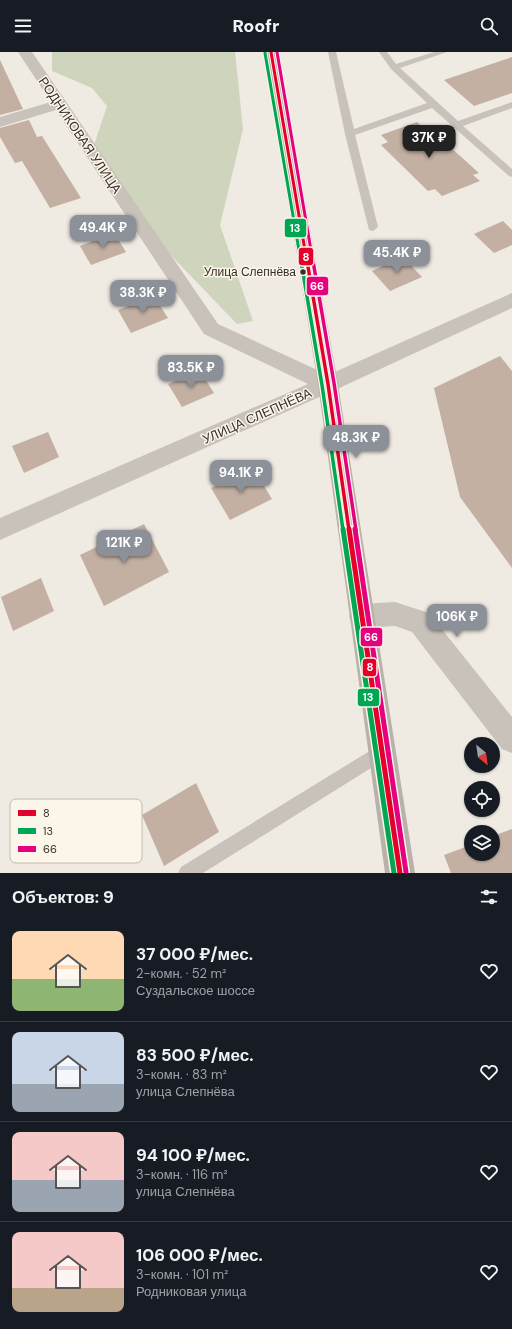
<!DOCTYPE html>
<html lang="ru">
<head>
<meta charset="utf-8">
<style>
  body { margin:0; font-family:"DM Sans",sans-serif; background:#20242c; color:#f1f3f6; height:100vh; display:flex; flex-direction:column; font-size:15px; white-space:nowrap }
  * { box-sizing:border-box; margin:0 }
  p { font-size:13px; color:#9ea1a6 }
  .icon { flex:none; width:22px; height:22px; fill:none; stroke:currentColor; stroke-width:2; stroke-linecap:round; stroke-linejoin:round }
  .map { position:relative; height:821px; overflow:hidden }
  .details { display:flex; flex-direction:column; background:#171b24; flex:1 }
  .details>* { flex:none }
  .needle { width:26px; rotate:151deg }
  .tools { position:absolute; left:464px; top:685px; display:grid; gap:8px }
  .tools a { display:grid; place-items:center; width:36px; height:36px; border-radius:50%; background:#171b24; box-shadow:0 1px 3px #0004; font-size:20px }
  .price { position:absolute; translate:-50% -34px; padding:0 9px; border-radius:8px; background:#8c9099; color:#fff; font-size:13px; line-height:26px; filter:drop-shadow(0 1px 2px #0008) }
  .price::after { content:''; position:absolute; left:50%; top:24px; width:12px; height:9px; margin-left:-6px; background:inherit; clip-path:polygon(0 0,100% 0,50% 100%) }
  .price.on { background:#222; color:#fff }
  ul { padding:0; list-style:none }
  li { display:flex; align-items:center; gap:12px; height:100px; padding:0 12px }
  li+li { border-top:1px solid #363941 }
  li span { display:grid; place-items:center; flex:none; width:112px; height:80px; border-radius:8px; color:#555 }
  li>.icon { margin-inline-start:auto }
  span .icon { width:48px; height:48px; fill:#fffc; stroke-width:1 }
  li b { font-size:17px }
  h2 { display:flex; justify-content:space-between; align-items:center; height:48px; padding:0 12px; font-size:17px }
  header { display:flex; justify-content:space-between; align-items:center; height:52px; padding:0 12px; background:#171b24; font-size:18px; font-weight:800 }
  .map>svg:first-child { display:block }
  .green { fill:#ced5bc }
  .building { fill:#c3b0a3 }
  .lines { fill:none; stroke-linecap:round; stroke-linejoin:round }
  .service { fill:#c8c2bb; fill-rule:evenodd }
  .minor { fill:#c8c2bb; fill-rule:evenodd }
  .secondary { fill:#b9b2ab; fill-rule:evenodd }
  .bus-1-far2-casing { stroke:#fbf5ea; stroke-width:5 }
  .bus-1-far1-casing { stroke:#fbf5ea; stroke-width:6 }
  .bus-1-casing { stroke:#fbf5ea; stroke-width:8 }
  .bus-2-far2-casing { stroke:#fbf5ea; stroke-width:5 }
  .bus-2-far1-casing { stroke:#fbf5ea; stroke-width:6 }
  .bus-2-casing { stroke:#fbf5ea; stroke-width:8 }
  .bus-3-far2-casing { stroke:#fbf5ea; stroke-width:5 }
  .bus-3-far1-casing { stroke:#fbf5ea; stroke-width:6 }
  .bus-3-casing { stroke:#fbf5ea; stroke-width:8 }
  .bus-1-far2 { stroke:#e4002b; stroke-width:3 }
  .bus-1-far1 { stroke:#e4002b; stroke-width:3.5 }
  .bus-1 { stroke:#e4002b; stroke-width:5 }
  .bus-2-far2 { stroke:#00a651; stroke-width:3 }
  .bus-2-far1 { stroke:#00a651; stroke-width:3.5 }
  .bus-2 { stroke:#00a651; stroke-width:5 }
  .bus-3-far2 { stroke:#e5007d; stroke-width:3 }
  .bus-3-far1 { stroke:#e5007d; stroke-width:3.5 }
  .bus-3 { stroke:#e5007d; stroke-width:5 }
  .bus-dot { fill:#392f29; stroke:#fbf5ea; stroke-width:1.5 }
  .labels { text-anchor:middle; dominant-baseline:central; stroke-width:3; stroke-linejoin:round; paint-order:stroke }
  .bus-label { font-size:12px; fill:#392f29; stroke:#fbf5ea; text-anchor:end }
  .street-label { font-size:13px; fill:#392f29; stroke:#fbf5ea }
  .key { fill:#fbf5ea; stroke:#c1bab0; stroke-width:1 }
  .key-label { font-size:11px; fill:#392f29 }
  .line-badge { stroke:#fbf5ea; stroke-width:1.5 }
  .badge-label { font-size:11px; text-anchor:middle; font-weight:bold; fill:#fff }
</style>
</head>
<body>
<header><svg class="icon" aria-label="menu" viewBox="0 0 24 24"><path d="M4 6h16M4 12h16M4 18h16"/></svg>Roofr<svg class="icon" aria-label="search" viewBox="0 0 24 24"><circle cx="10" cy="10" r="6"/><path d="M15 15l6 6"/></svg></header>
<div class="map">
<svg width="512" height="821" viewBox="0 0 512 821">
  <rect width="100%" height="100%" fill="#efeae2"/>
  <!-- green -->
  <path class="green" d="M52 0H235L243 77 220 173 253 269 237 272 161 193 94 93 107 54 92 36 52 19Z"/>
  <!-- building -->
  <g class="building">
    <path d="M512 5V41L474 54 444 28Z"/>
    <path d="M0 8 23 57 0 63Z"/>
    <path d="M29 68 37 85 42 84 81 146 50 156 22 109 15 111 0 85V76Z"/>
    <path d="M417 70 425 77 429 76 479 121 473 123 480 129 442 144 435 137 428 139 381 93 388 90 381 83Z"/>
    <path d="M503 169 512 178V193L494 201 474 182Z"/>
    <path d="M114 181 126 200 91 213 80 194Z"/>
    <path d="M403 205 422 225 390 239 372 219Z"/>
    <path d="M154 244 168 266 131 281 118 258Z"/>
    <path d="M500 304 512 319V516L460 445 434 336Z"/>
    <path d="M200 319 214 341 182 355 168 332Z"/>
    <path d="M48 380 59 405 24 421 12 394Z"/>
    <path d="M253 416 272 447 230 468 211 436Z"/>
    <path d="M144 472 169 520 104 554 80 503Z"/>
    <path d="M41 526 54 559 13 579 1 545Z"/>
    <path d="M196 731 219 780 164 814 142 763Z"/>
    <path d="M512 777V821H451L444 803 471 793V802H493V784Z"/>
  </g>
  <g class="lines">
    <!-- service -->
    <g class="service">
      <path d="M328 0H336L354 77 427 51 391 17 379 0H387L396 12 434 0H447L400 16 458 69 512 50V56L463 74 512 117V125L509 124 432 56 355 83 378 175 373 179 369 178 345 82Z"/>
      <path d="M381 692 387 694 389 700 387 706 203 821H178L181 815Z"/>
    </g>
    <!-- minor -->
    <g class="minor">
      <path d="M18 0H32L218 272 328 323 512 241V256L335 338 0 488V466L308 332 204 282 56 58 0 75V65L51 50Z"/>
      <path d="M395 550 429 561 512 665V701L502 697 412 580 395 574 361 576 352 573 349 564 352 555 361 552Z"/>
    </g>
    <!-- secondary -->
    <path class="secondary" d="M264 0H278L338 332 415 821H385L318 332Z"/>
    <!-- bus-1-far2 casing -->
    <g class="bus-1-far2-casing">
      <path id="bus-1-far2" d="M271 0 307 210"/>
    </g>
    <!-- bus-1-far1 casing -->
    <g class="bus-1-far1-casing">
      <path id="bus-1-far1" d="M307 209 328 332 349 478"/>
    </g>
    <!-- bus-1 casing -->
    <g class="bus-1-casing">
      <path id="bus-1" d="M349 477 400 821"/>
    </g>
    <!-- bus-2-far2 casing -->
    <g class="bus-2-far2-casing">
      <path id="bus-2-far2" d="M265 1 301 210"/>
    </g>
    <!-- bus-2-far1 casing -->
    <g class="bus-2-far1-casing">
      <path id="bus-2-far1" d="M301 209 322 333 343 478"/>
    </g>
    <!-- bus-2 casing -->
    <g class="bus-2-casing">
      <path id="bus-2" d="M343 477 394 821"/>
    </g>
    <!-- bus-3-far2 casing -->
    <g class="bus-3-far2-casing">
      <path id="bus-3-far2" d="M277 0 313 210"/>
    </g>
    <!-- bus-3-far1 casing -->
    <g class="bus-3-far1-casing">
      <path id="bus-3-far1" d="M313 209 334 331 356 478"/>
    </g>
    <!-- bus-3 casing -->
    <g class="bus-3-casing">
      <path id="bus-3" d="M355 477 406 820"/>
    </g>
    <!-- bus-1-far2 -->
    <use href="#bus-1-far2" class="bus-1-far2"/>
    <!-- bus-1-far1 -->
    <use href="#bus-1-far1" class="bus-1-far1"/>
    <!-- bus-1 -->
    <use href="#bus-1" class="bus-1"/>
    <!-- bus-2-far2 -->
    <use href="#bus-2-far2" class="bus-2-far2"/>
    <!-- bus-2-far1 -->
    <use href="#bus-2-far1" class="bus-2-far1"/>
    <!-- bus-2 -->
    <use href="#bus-2" class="bus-2"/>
    <!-- bus-3-far2 -->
    <use href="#bus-3-far2" class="bus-3-far2"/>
    <!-- bus-3-far1 -->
    <use href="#bus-3-far1" class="bus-3-far1"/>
    <!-- bus-3 -->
    <use href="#bus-3" class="bus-3"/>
  </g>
  <!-- markers -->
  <circle class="bus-dot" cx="303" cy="220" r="3.5"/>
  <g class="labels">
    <!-- bus labels -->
    <g class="bus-label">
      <text x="296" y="220">Улица Слепнёва</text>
    </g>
    <!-- street labels -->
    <g class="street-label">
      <text transform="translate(80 83) rotate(56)">РОДНИКОВАЯ УЛИЦА</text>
      <text transform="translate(257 364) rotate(-24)">УЛИЦА СЛЕПНЁВА</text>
    </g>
  </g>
  <!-- legend -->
  <rect x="10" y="747" width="132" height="64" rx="6" class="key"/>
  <rect x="18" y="758" width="18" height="6" fill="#e4002b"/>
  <rect x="18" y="776" width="18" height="6" fill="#00a651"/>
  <rect x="18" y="794" width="18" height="6" fill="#e5007d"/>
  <g class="key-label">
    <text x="43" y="765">8</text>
    <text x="43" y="783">13</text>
    <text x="43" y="801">66</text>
  </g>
  <g class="line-badge">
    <rect x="284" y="166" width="23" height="20" rx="4" fill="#00a651"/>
    <rect x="298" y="195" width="16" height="19" rx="4" fill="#e4002b"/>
    <rect x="306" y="224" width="23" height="20" rx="4" fill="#e5007d"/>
    <rect x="360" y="575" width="23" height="20" rx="4" fill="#e5007d"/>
    <rect x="362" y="606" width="15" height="19" rx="4" fill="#e4002b"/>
    <rect x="357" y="636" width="23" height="19" rx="4" fill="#00a651"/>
  </g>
  <g class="badge-label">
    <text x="295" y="180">13</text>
    <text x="306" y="209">8</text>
    <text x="317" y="238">66</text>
    <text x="371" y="589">66</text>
    <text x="370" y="619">8</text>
    <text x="368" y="649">13</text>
  </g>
</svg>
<div class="tools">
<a><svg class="needle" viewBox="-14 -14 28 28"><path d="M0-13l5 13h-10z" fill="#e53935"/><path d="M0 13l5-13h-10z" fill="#9ea1a6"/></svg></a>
<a><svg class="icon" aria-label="locate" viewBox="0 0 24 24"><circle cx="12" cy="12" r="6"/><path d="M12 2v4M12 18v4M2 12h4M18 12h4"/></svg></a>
<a><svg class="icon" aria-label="layers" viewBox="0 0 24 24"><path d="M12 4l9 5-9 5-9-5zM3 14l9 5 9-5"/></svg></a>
</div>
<b class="price on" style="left:429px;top:107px">37K ₽</b>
<b class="price" style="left:103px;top:197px">49.4K ₽</b>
<b class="price" style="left:397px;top:222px">45.4K ₽</b>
<b class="price" style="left:143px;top:262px">38.3K ₽</b>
<b class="price" style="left:191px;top:337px">83.5K ₽</b>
<b class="price" style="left:356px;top:407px">48.3K ₽</b>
<b class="price" style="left:241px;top:442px">94.1K ₽</b>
<b class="price" style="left:124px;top:512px">121K ₽</b>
<b class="price" style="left:457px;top:586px">106K ₽</b>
</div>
<section class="details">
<h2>Объектов: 9<svg class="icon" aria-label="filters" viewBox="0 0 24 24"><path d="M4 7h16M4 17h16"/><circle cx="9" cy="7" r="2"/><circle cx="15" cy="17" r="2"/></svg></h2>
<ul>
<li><span style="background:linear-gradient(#ffd9b3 60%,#8fb573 0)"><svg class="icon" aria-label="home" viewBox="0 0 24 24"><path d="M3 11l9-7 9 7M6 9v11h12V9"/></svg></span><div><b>37 000 ₽/мес.</b><p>2-комн. · 52 m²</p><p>Суздальское шоссе</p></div><svg class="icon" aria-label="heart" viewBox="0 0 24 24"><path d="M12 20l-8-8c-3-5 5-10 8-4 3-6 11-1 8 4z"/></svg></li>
<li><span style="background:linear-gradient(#c9d6e8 65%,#9aa5b1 0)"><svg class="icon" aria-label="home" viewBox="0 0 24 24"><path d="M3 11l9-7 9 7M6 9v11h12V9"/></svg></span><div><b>83 500 ₽/мес.</b><p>3-комн. · 83 m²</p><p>улица Слепнёва</p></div><svg class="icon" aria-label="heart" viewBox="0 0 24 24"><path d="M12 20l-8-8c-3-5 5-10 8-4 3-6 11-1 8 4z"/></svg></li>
<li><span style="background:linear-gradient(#f6c9c9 60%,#9aa5b1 0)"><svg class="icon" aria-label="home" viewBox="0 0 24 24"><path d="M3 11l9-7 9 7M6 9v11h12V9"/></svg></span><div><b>94 100 ₽/мес.</b><p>3-комн. · 116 m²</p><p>улица Слепнёва</p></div><svg class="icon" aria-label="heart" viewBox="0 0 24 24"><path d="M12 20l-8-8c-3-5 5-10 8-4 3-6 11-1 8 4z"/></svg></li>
<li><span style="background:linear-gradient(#f6c9c9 70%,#b9a48a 0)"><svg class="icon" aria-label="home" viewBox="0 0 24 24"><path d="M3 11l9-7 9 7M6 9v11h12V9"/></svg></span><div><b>106 000 ₽/мес.</b><p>3-комн. · 101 m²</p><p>Родниковая улица</p></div><svg class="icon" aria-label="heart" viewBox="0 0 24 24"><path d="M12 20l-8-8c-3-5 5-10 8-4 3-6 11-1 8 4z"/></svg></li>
</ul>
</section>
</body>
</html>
